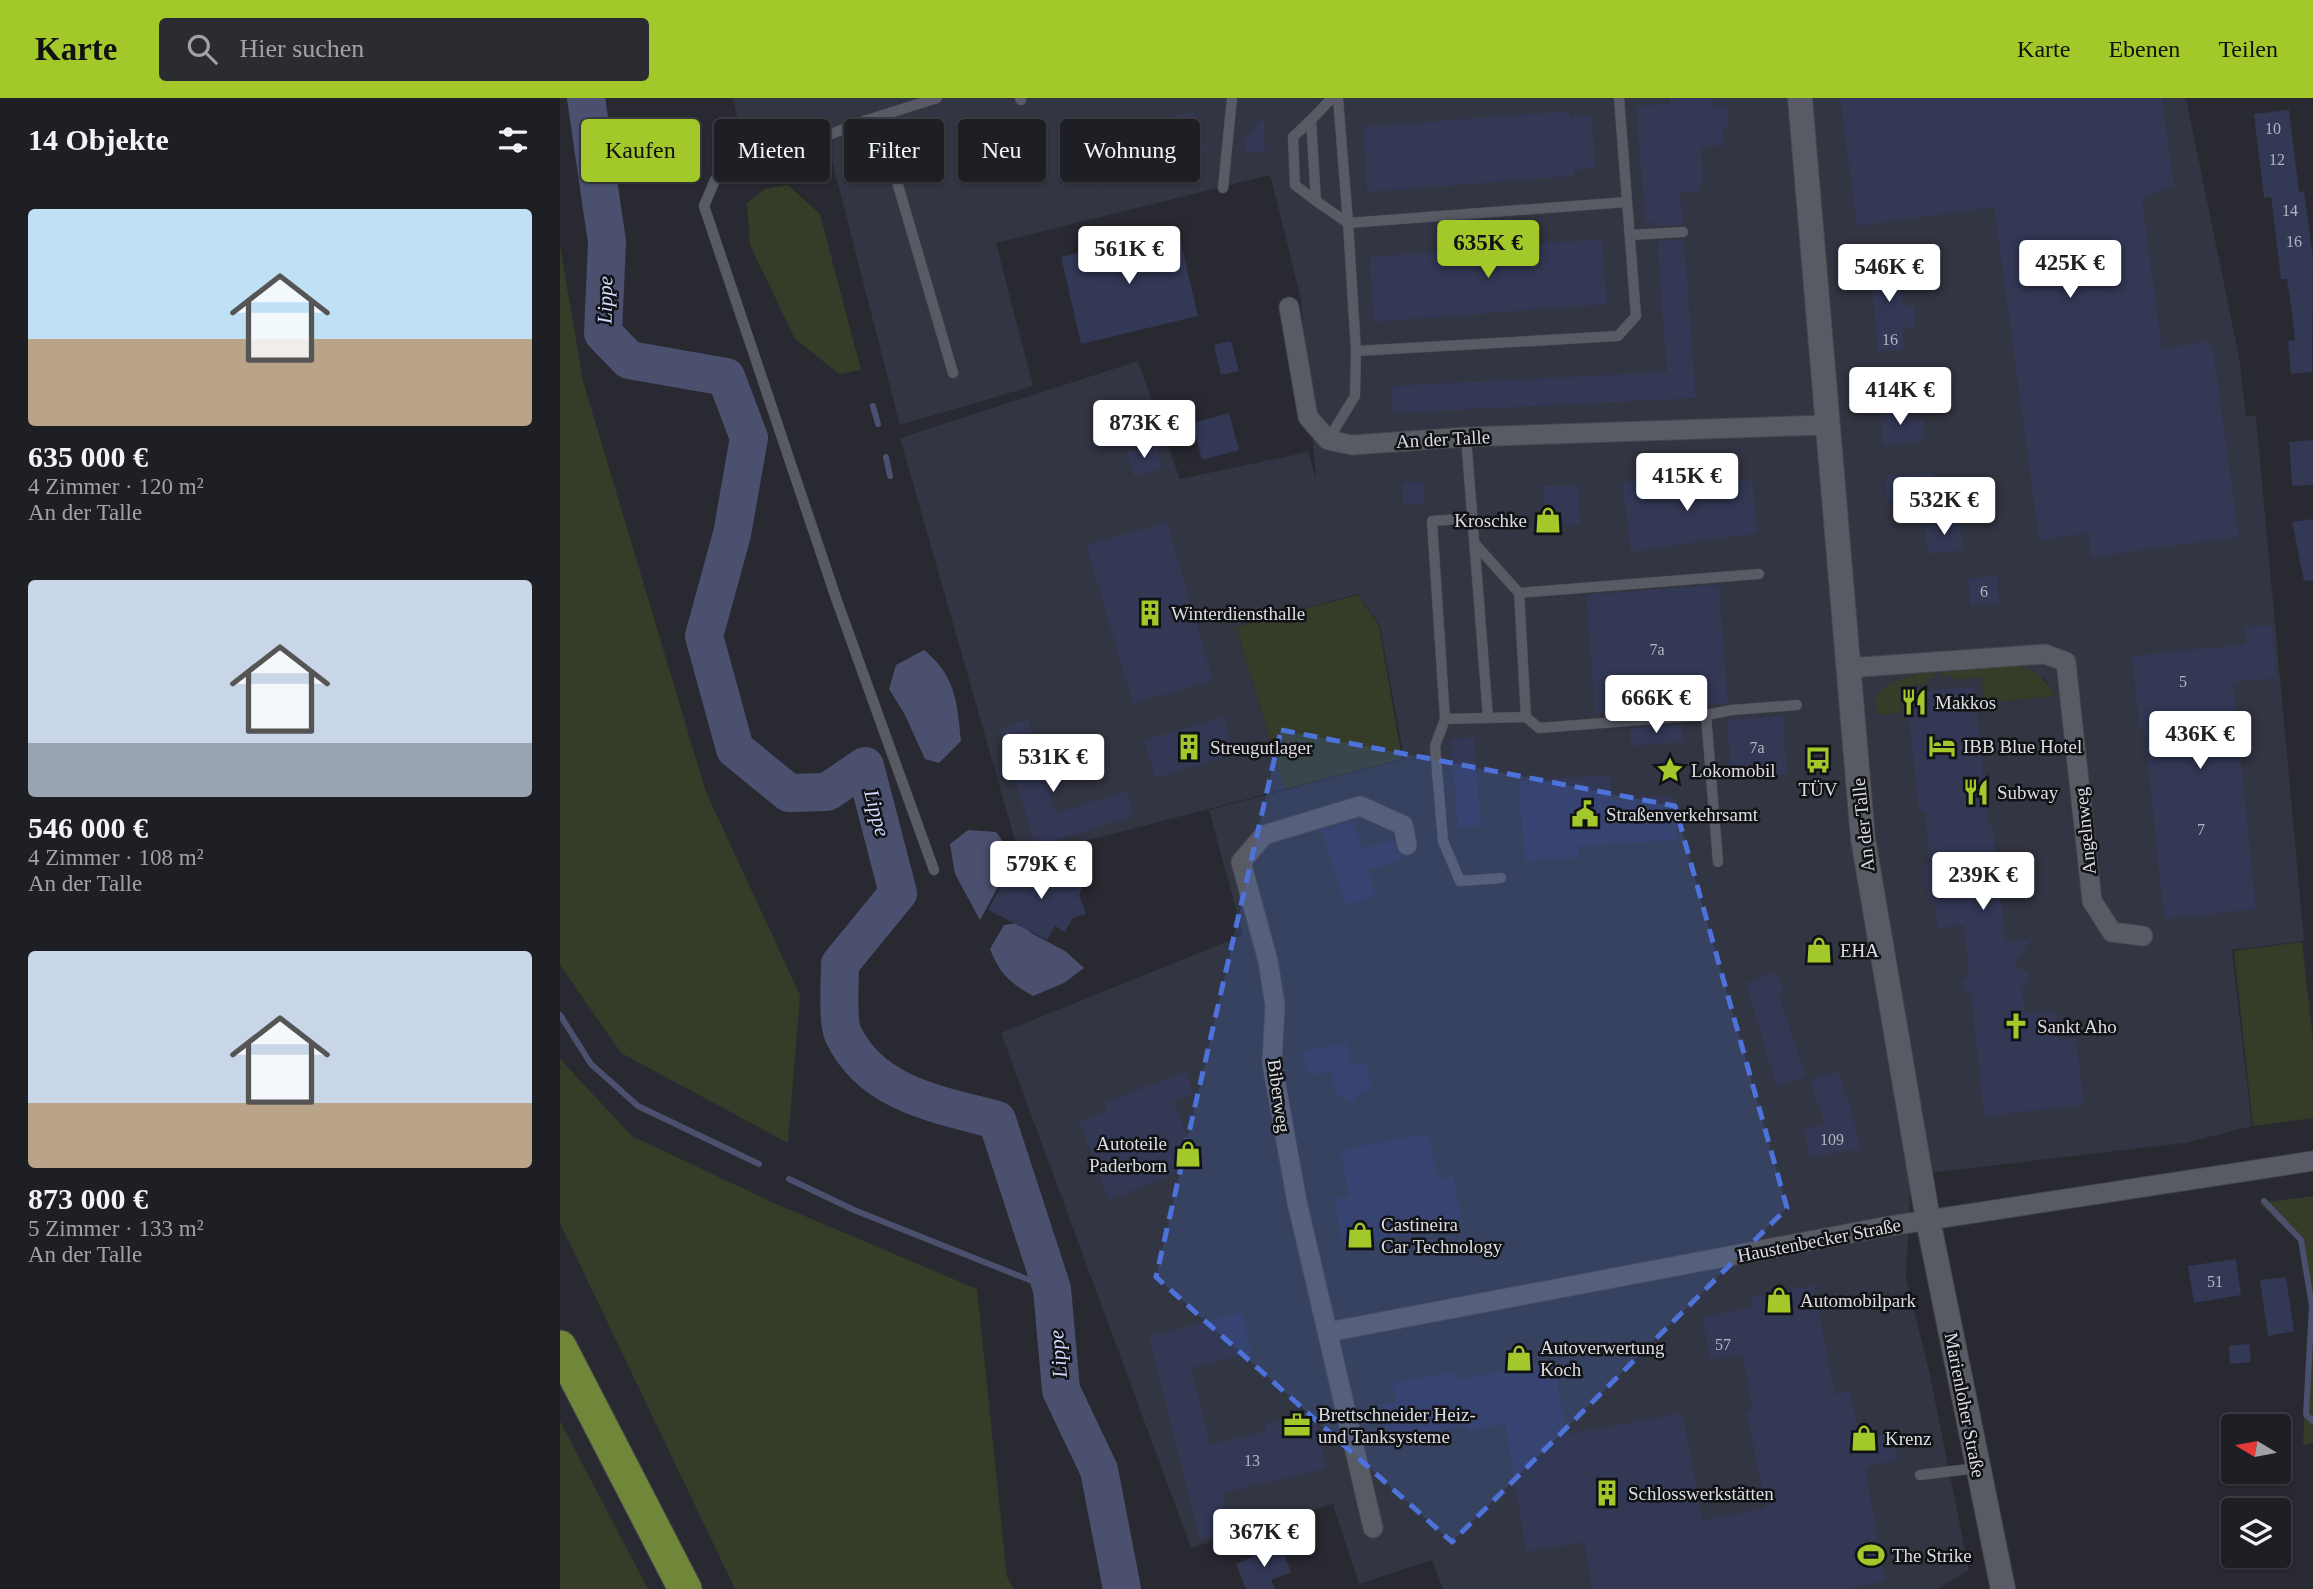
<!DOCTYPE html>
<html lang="de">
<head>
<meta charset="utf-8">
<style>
  body { margin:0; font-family:Georgia,serif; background:#2b2c32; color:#f1f3f6; height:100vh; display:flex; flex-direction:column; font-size:26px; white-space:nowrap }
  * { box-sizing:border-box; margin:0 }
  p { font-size:23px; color:#a1a2a7 }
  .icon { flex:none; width:38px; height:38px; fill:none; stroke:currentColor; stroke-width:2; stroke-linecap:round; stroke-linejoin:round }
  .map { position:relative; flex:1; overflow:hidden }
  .drawer { display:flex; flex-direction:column; background:#1e1f25; width:560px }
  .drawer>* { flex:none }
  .hud { position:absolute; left:21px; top:21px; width:665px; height:63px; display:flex; gap:14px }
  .needle { width:46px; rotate:280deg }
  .fabs { position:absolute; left:1661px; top:1316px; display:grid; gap:14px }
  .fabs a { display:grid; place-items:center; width:70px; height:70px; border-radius:7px; background:#1e1f25; box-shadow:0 2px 5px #0004,0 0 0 2px #3c3d42; font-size:35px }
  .price { position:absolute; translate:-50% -60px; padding:0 16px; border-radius:7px; background:#fff; color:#222; font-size:23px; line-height:46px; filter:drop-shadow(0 2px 4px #0008) }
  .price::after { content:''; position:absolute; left:50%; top:42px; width:21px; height:16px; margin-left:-10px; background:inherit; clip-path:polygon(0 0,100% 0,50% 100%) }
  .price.on { background:#a2c929; color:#111 }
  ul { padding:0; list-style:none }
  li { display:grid; align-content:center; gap:14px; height:371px; padding:0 28px }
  li span { display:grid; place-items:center; height:217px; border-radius:7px; color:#555 }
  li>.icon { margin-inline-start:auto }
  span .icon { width:126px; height:126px; fill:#fffc; stroke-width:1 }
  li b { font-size:30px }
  h2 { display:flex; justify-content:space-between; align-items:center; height:84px; padding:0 28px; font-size:30px }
  .chip { padding:0 24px; border-radius:7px; background:#1e1f25; box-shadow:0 2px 5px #0004,0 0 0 2px #3c3d42; font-size:24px; line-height:63px }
  .chip.on { background:#a2c929; color:#111 }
  header { display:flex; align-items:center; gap:42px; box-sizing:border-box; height:98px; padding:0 35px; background:#a2c929; color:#111 }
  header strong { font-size:33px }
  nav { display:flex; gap:38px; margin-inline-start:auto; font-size:24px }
  .search { width:490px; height:63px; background:#2b2c32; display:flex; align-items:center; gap:18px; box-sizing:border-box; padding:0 24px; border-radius:7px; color:#a1a2a7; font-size:26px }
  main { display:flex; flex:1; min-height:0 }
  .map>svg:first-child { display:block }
  .built { fill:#323542; fill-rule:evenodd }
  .green { fill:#353c28 }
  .water { fill:#4b506f }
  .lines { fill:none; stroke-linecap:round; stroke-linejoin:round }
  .stream { stroke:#4b506f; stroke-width:6 }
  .river { stroke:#4b506f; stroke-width:38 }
  .building { fill:#333855 }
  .service-casing { stroke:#46474d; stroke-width:11 }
  .minor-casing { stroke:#46474d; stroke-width:21 }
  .tertiary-casing { stroke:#46474d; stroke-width:26 }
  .trunk-casing { stroke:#46474d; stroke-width:35 }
  .service { stroke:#595b64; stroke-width:10 }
  .minor { stroke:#595b64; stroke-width:19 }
  .tertiary { stroke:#595b64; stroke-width:24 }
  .trunk { stroke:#708638; stroke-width:33 }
  .marked { fill:#4d72da; fill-opacity:0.2; stroke:#4d72da; stroke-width:5; stroke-dasharray:14 9; stroke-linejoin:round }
  .labels { text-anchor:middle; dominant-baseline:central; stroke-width:5; stroke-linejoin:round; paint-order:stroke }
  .number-label { font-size:16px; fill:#b2b4bf }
  .street-label { font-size:19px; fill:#dcdde2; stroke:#111215 }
  .poi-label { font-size:19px; fill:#dcdde2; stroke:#111215; text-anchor:start }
  .water-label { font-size:21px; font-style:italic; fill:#d4dbfe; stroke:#111215 }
</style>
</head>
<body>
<header>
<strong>Karte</strong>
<div class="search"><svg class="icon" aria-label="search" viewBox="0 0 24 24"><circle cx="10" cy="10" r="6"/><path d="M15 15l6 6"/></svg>Hier suchen</div>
<nav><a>Karte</a><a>Ebenen</a><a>Teilen</a></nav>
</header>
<main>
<section class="drawer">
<h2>14 Objekte<svg class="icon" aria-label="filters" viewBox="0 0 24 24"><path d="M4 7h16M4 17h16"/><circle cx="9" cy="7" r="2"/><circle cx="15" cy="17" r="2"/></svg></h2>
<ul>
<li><span style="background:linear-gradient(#bfe0f5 60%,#b9a48a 0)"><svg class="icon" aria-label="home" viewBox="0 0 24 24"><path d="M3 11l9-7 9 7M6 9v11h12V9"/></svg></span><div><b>635 000 €</b><p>4 Zimmer · 120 m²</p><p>An der Talle</p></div></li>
<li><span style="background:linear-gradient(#c9d6e8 75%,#9aa5b1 0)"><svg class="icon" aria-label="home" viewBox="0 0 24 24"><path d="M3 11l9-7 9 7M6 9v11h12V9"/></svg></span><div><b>546 000 €</b><p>4 Zimmer · 108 m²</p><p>An der Talle</p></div></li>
<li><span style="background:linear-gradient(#c9d6e8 70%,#b9a48a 0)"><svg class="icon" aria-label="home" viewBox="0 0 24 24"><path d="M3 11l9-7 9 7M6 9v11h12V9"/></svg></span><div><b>873 000 €</b><p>5 Zimmer · 133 m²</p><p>An der Talle</p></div></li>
</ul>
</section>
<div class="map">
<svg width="1753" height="1491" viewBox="0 0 1753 1491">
  <rect width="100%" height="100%" fill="#282931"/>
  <!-- built -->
  <path class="built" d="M173 0H1626L1679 259 1686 318H1696L1744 843 1672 852 1692 1028 1625 1045 1351 1077 1346 1181 1370 1277 1409 1472 1377 1491H883L872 1462 799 1486 773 1406 631 1450 441 935 683 837 649 712 844 661 820 528 798 496 676 529 725 691 460 760 340 340 578 263 620 381 748 354 756 381 741 202 710 77 436 145 473 288 340 327 266 40 187 66ZM1391 578 1483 579 1496 598 1424 605 1421 579 1392 582Z"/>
  <!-- green -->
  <g class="green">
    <path d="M228 87 260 116 301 272 279 276 235 241 190 147 187 105 205 91Z"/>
    <path d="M0 148 23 283 146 694 240 897 228 1045 61 955 0 867Z"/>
    <path d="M798 497 819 528 842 661 725 691 676 529Z"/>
    <path d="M1435 567C1469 567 1477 571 1496 598L1424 605 1421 579 1392 582 1391 578 1382 579 1381 573Z"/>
    <path d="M1374 573 1375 580 1368 581V585L1340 589 1341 614 1318 617 1315 600C1328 580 1352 578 1374 573Z"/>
    <path d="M1742 844 1753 942V1020L1693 1028 1674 853Z"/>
    <path d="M0 961 72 1038 214 1105 417 1191 447 1479 454 1491H175L0 1125Z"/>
    <path d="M1753 1098V1345L1743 1347 1749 1209 1739 1143 1699 1105Z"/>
    <path d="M0 1323 88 1491H0Z"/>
  </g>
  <!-- water -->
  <g class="water">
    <path d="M364 552C396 578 397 604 401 643L379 665 365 661 344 615 329 591 336 567Z"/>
    <path d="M408 732 436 734 448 750 452 773 444 778 420 822 395 776 390 746Z"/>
    <path d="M464 824 471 835 505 853 524 870 504 885 473 898C451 886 439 875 430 851L444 827Z"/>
  </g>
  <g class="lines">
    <!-- stream -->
    <g class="stream">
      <path d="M313 308 318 326"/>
      <path d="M326 359 330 378"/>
      <path d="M0 917 31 966 78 1008 199 1066"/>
      <path d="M229 1081 294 1112 492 1191"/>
      <path d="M1704 1103 1741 1142 1752 1208 1746 1317 1753 1323"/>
    </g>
    <!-- river -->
    <path class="river" d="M26 0 47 144 43 235 69 262 166 279 189 340 172 436 144 538 175 651 229 695 267 694 305 668 338 795 280 866C280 883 277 922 283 936 312 997 378 1006 437 1022L492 1191 501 1292 539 1372 562 1491"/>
  </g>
  <!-- building -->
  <g class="building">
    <path d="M1110 0H1153L1154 9H1167L1168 29 1163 30 1164 47 1141 49 1143 85H1140V93L1120 95 1123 127 1096 128V124L1085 125 1076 8 1110 6Z"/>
    <path d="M1280 0H1602L1614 87 1582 101 1602 250 1652 243 1679 439 1531 459 1528 435 1479 442 1434 109 1297 128Z"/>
    <path d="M1729 12 1739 94 1744 93 1753 159 1752 274 1731 276 1728 243 1735 242 1731 208 1727 181H1721L1711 99 1704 100 1694 16Z"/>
    <path d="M634 13 646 54 536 87 527 56 609 32 606 21Z"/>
    <path d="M1009 13 1010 20 1032 18 1035 70 1014 72V78L807 94 803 29Z"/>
    <path d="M704 19 705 54 685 55 684 40Z"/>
    <path d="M618 131 638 218 521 246 501 159Z"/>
    <path d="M1042 141 1047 206 814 224 809 159Z"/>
    <path d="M1124 141 1136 300 833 315 832 288 1107 274 1097 143Z"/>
    <path d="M1337 156 1342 208 1354 207 1355 229H1343L1344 252 1318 254 1309 158Z"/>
    <path d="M671 243 679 273 661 277 654 247Z"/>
    <path d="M1348 307 1350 323 1363 322 1365 343 1323 348 1319 310Z"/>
    <path d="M669 315 679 352 642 362 632 325Z"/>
    <path d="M1753 342V387L1732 388 1729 344Z"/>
    <path d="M596 347 602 371 573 378 567 354Z"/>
    <path d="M1373 375 1375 401 1326 403 1325 378Z"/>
    <path d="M1113 380V391L1192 382 1198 435 1071 454 1062 385Z"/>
    <path d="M863 384 864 405 843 407 842 385Z"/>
    <path d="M1018 387 1020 426 985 428 983 388Z"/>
    <path d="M1753 421V482L1744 483 1732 424Z"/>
    <path d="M1400 423 1403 452 1368 456 1364 427Z"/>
    <path d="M607 424 653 582 573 606 526 447Z"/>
    <path d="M1437 478 1439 506 1410 508 1408 480Z"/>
    <path d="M1159 487 1168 605 1035 616 1026 497Z"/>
    <path d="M1712 527 1717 580 1673 584 1696 811 1604 821 1584 629H1579L1572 558 1686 546 1685 529Z"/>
    <path d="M1414 588 1429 727H1433L1436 757H1441L1446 797 1440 798 1446 844 1472 841 1454 866 1468 876 1469 884 1462 891 1465 915 1496 912 1499 942 1516 940 1524 1007 1424 1018 1411 897 1403 891 1402 883 1409 877 1404 827 1378 830 1375 805 1368 802 1364 769 1370 763 1365 713 1359 714 1346 595Z"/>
    <path d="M1223 618 1227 676 1171 680 1167 622Z"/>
    <path d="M664 619 674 657 595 680 584 642Z"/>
    <path d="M468 621 496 715 566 693 574 718 476 749 439 630Z"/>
    <path d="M1121 626 1123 644 1071 648 1070 630Z"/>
    <path d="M914 639 921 728 898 730 890 641Z"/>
    <path d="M1050 677 1052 702 1114 698 1117 742 1018 748 1019 760 965 763 958 683Z"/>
    <path d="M793 723 802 751 833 742 837 755 847 760 808 772 816 798 785 807 762 732Z"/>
    <path d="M483 761 526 784 519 797 526 816 513 820 505 834 495 828 487 842 428 812 446 779 468 790Z"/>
    <path d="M1255 843 1262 848 1264 856 1257 866 1241 855 1247 845Z"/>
    <path d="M1217 874 1224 895 1219 897 1246 979 1216 988 1186 885Z"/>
    <path d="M787 945 791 967 807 964 812 992 800 995 792 1006 782 998 776 1000 771 973 748 978 743 953Z"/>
    <path d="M625 973 634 995 614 1003 638 1066 549 1102 519 1024 547 1013 544 1005Z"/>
    <path d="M1278 973 1294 1020 1300 1051 1249 1059 1244 1031 1265 1027 1250 982Z"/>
    <path d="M869 1035 878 1081 893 1078 903 1126 783 1149 774 1101 789 1098 780 1052Z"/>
    <path d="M1676 1161 1681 1197 1634 1205 1628 1168Z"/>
    <path d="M1726 1179 1734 1233 1708 1238 1700 1182Z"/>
    <path d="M1254 1187 1275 1296 1290 1293 1300 1341 1332 1334 1338 1362 1305 1369 1326 1483 1285 1491H1032L1024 1444 966 1454 945 1326 907 1333 906 1327 860 1336 862 1343 827 1350 819 1307 836 1304 832 1285 893 1274 894 1282 993 1263 1007 1336 1123 1315 1142 1422 1206 1410 1186 1313 1193 1312 1182 1256 1150 1262 1142 1219 1193 1209 1191 1199Z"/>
    <path d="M682 1214 692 1255 631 1270 650 1346 706 1333 704 1326 731 1319 734 1310 741 1317 753 1314 767 1370 662 1395 672 1434 640 1442 589 1238Z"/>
    <path d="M1689 1246 1691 1264 1670 1266 1669 1248Z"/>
    <path d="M720 1447 731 1474 711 1482 715 1491H686L676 1466Z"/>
  </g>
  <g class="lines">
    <!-- service casing -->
    <g class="service-casing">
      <g id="service">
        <path d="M460 0 461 2"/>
        <path d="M772 0 751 22 756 103 788 125 796 253 1058 238 1076 218 1059 0"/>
        <path d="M778 0 788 125 1067 104"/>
        <path d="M318 19 393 275"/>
        <path d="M751 22 733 39 735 87 756 103"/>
        <path d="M663 90 672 0"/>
        <path d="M1070 137 1123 134"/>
        <path d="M906 339 928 619"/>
        <path d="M768 342 795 298 796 253"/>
        <path d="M913 420 872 423 885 621 966 619 979 630 1146 617 1158 764"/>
        <path d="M916 447 959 495 966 619"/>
        <path d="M959 495 1199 476"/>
        <path d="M1146 617 1172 612 1237 607"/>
        <path d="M885 621 875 648 883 743 900 783 941 780"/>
        <path d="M374 772 277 503 144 108 155 82 304 23 377 0"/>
        <path d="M1360 1377 1417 1370"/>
      </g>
    </g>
    <!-- minor casing -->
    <g class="minor-casing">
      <g id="minor">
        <path d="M729 209 748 319 768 342 792 347 906 339 1266 327"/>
        <path d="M1287 570 1485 556 1506 564 1532 803 1552 834 1583 838"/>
        <path d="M768 1234 1323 1129 1753 1063"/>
        <path d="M813 1430 737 1104 712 965 715 907 708 863 681 764 704 737 800 708 843 727 847 747"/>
      </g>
    </g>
    <!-- tertiary casing -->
    <g class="tertiary-casing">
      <path id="tertiary" d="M1240 0 1303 741 1368 1122 1443 1491"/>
    </g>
    <!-- trunk casing -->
    <g class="trunk-casing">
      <path id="trunk" d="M0 1249 125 1491"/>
    </g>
    <!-- service -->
    <use href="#service" class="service"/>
    <!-- minor -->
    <use href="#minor" class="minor"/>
    <!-- tertiary -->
    <use href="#tertiary" class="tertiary"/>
    <!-- trunk -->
    <use href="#trunk" class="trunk"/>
  </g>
  <!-- marked area -->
  <path class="marked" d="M721 632 1115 708 1227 1110 892 1444 596 1179Z"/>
  <!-- icons -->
  <defs>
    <g id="shop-bare" transform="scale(2.1)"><path d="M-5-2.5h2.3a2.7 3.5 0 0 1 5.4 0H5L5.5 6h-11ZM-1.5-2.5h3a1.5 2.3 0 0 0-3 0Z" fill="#a2c929" stroke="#111215" stroke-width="2.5" paint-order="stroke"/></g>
    <g id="building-bare" transform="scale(2.1)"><path d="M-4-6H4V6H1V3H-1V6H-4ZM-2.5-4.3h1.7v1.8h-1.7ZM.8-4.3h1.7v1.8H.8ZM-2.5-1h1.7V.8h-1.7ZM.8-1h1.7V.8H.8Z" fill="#a2c929" stroke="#111215" stroke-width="2.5" paint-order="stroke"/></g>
    <g id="restaurant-bare" transform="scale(2.1)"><path d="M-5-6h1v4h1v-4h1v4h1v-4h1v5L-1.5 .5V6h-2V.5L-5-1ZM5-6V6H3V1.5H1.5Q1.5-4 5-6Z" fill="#a2c929" stroke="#111215" stroke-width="2.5" paint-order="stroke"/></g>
    <g id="hotel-bare" transform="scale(2.1)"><path d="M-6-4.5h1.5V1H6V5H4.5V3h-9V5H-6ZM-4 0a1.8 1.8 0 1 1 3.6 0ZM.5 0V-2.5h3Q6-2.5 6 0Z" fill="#a2c929" stroke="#111215" stroke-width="2.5" paint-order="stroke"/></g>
    <g id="bus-bare" transform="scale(2.1)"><path d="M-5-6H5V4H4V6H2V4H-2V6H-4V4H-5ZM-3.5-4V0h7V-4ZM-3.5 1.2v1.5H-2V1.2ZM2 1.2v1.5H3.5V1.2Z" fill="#a2c929" stroke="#111215" stroke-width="2.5" paint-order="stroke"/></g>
    <g id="sight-bare" transform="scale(2.1)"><path d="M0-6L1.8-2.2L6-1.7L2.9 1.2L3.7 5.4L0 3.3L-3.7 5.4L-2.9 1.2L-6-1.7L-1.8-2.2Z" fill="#a2c929" stroke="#111215" stroke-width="2.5" paint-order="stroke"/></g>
    <g id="civic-bare" transform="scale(2.1)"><path d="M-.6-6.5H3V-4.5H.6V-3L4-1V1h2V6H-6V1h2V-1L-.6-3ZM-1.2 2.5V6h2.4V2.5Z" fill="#a2c929" stroke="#111215" stroke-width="2.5" paint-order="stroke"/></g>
    <g id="church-bare" transform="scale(2.1)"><path d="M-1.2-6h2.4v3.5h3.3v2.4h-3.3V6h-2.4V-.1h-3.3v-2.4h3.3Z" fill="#a2c929" stroke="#111215" stroke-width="2.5" paint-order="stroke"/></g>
    <g id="office-bare" transform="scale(2.1)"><path d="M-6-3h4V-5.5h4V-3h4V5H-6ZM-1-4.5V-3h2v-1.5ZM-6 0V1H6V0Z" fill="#a2c929" stroke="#111215" stroke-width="2.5" paint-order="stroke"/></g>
    <g id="stadium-bare" transform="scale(2.1)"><path d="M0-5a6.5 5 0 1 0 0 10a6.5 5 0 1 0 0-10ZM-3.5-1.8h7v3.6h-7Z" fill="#a2c929" stroke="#111215" stroke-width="2.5" paint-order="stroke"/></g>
  </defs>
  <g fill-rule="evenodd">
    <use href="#shop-bare" x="988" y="422"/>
    <use href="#building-bare" x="590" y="515"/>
    <use href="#restaurant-bare" x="1354" y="604"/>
    <use href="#hotel-bare" x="1382" y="648"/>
    <use href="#building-bare" x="629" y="649"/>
    <use href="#bus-bare" x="1258" y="662"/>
    <use href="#sight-bare" x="1110" y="672"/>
    <use href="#restaurant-bare" x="1416" y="694"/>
    <use href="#civic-bare" x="1025" y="716"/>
    <use href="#shop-bare" x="1259" y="852"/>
    <use href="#church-bare" x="1456" y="928"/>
    <use href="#shop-bare" x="628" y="1056"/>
    <use href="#shop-bare" x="800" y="1137"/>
    <use href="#shop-bare" x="1219" y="1202"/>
    <use href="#shop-bare" x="959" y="1260"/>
    <use href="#office-bare" x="737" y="1327"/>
    <use href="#shop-bare" x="1304" y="1340"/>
    <use href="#building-bare" x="1047" y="1395"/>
    <use href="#stadium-bare" x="1311" y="1457"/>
  </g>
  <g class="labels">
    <!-- number labels -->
    <g class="number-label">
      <text x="1713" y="30">10</text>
      <text x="1717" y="61">12</text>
      <text x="1730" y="112">14</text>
      <text x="1734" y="143">16</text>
      <text x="1330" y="241">16</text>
      <text x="1424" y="493">6</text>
      <text x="1097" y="551">7a</text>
      <text x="1623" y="583">5</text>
      <text x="1197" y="649">7a</text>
      <text x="1641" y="731">7</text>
      <text x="1272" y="1041">109</text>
      <text x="1655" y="1183">51</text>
      <text x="1163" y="1246">57</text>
      <text x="692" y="1362">13</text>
    </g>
    <!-- street labels -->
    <g class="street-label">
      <text transform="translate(883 341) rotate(-3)">An der Talle</text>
      <text transform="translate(1303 727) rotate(-96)">An der Talle</text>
      <text transform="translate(1525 733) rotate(-96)">Angelnweg</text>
      <text transform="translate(719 998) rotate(82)">Biberweg</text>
      <text transform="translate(1259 1142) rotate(-11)">Haustenbecker Straße</text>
      <text transform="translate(1405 1307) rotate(79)">Marienloher Straße</text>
    </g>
    <!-- poi labels -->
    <g class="poi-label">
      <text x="967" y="422" text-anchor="end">Kroschke</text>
      <text x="611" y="515">Winterdiensthalle</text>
      <text x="1375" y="604">Makkos</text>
      <text x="1403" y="648">IBB Blue Hotel</text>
      <text x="650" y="649">Streugutlager</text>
      <text x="1131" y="672">Lokomobil</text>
      <text x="1258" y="691" text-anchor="middle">TÜV</text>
      <text x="1437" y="694">Subway</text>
      <text x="1046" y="716">Straßenverkehrsamt</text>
      <text x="1280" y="852">EHA</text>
      <text x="1477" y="928">Sankt Aho</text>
      <text x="607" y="1045" text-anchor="end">Autoteile<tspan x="607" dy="22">Paderborn</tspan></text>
      <text x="821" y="1126">Castineira<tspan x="821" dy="22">Car Technology</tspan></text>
      <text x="1240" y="1202">Automobilpark</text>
      <text x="980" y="1249">Autoverwertung<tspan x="980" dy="22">Koch</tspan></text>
      <text x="758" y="1316">Brettschneider Heiz-<tspan x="758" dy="22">und Tanksysteme</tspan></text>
      <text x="1325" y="1340">Krenz</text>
      <text x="1068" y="1395">Schlosswerkstätten</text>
      <text x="1332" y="1457">The Strike</text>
    </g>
    <!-- water labels -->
    <g class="water-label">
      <text transform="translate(45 202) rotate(-89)">Lippe</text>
      <text transform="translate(317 715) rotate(75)">Lippe</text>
      <text transform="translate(498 1256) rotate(-95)">Lippe</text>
    </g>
  </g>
</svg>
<div class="fabs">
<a><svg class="needle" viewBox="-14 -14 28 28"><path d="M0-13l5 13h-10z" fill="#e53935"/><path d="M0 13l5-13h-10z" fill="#a1a2a7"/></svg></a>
<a><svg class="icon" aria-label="layers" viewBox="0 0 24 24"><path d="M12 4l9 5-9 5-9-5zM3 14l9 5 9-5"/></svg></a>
</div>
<b class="price on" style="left:928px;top:182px">635K €</b>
<b class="price" style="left:569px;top:188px">561K €</b>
<b class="price" style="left:1510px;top:202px">425K €</b>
<b class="price" style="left:1329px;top:206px">546K €</b>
<b class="price" style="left:1340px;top:329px">414K €</b>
<b class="price" style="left:584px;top:362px">873K €</b>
<b class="price" style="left:1127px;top:415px">415K €</b>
<b class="price" style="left:1384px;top:439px">532K €</b>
<b class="price" style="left:1096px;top:637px">666K €</b>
<b class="price" style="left:1640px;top:673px">436K €</b>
<b class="price" style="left:493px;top:696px">531K €</b>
<b class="price" style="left:481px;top:803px">579K €</b>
<b class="price" style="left:1423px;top:814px">239K €</b>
<b class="price" style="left:704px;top:1471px">367K €</b>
<div class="hud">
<a class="chip on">Kaufen</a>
<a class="chip">Mieten</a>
<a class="chip">Filter</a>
<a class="chip">Neu</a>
<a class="chip">Wohnung</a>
</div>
</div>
</main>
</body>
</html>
